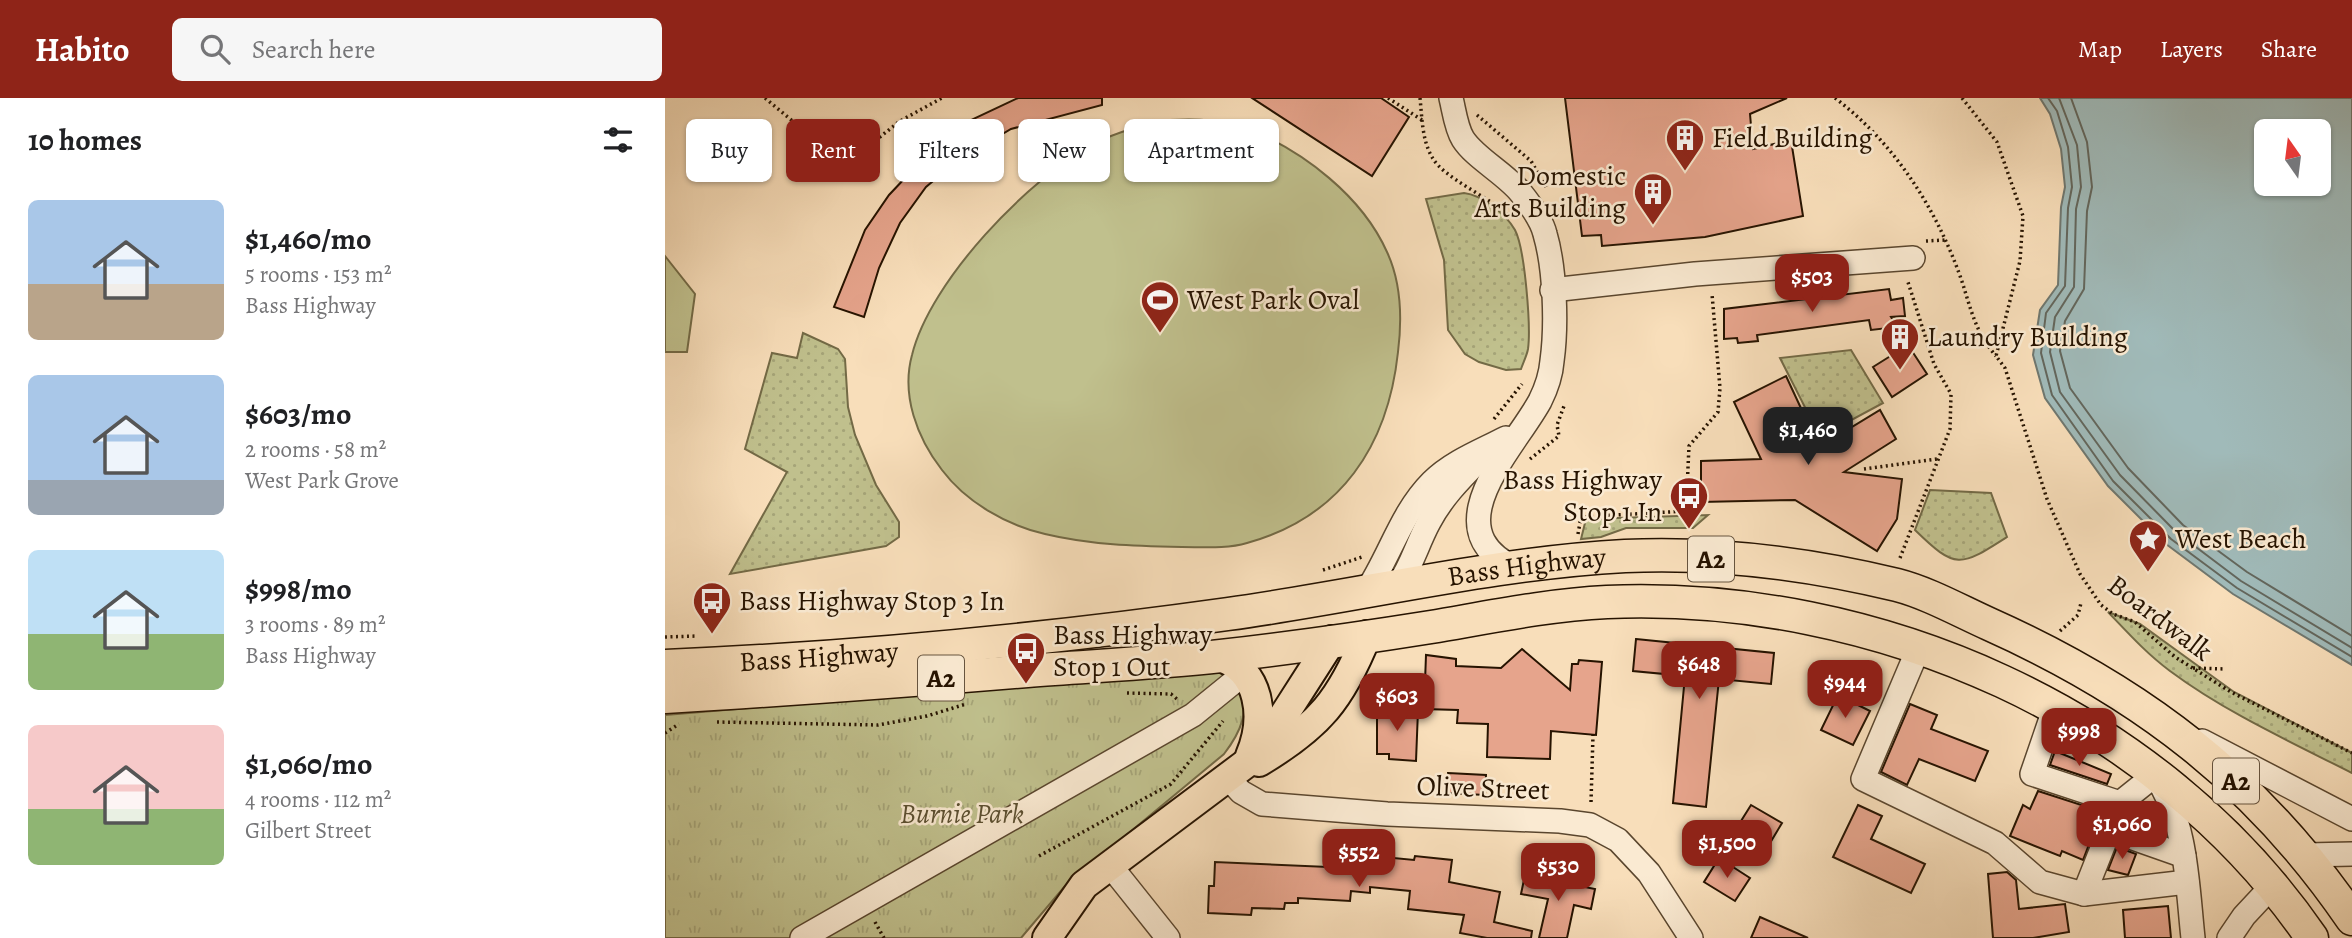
<!DOCTYPE html>
<html lang="en">
<head>
<meta charset="utf-8">
<style>
  body { margin:0; font-family:Alegreya,serif; background:#f6f6f6; color:#202124; height:100vh; display:flex; flex-direction:column; font-size:26px; white-space:nowrap }
  * { box-sizing:border-box; margin:0 }
  p { font-size:23px; color:#757577 }
  .icon { flex:none; width:38px; height:38px; fill:none; stroke:currentColor; stroke-width:2; stroke-linecap:round; stroke-linejoin:round }
  .map { position:relative; flex:1; overflow:hidden }
  .panel { display:flex; flex-direction:column; background:#fff; width:665px }
  .panel>* { flex:none }
  .hud { position:absolute; left:21px; top:21px; width:665px; height:63px; display:flex; gap:14px }
  .needle { width:46px; rotate:346deg }
  .controls { position:absolute; left:1589px; top:21px; display:grid; gap:14px }
  .controls a { display:grid; place-items:center; width:77px; height:77px; border-radius:10px; background:#fff; box-shadow:0 2px 5px #0004; font-size:35px }
  .price { position:absolute; translate:-50% -60px; padding:0 16px; border-radius:14px; background:#8f2418; color:#fff; font-size:23px; line-height:46px; filter:drop-shadow(0 2px 4px #0008) }
  .price::after { content:''; position:absolute; left:50%; top:42px; width:21px; height:16px; margin-left:-10px; background:inherit; clip-path:polygon(0 0,100% 0,50% 100%) }
  .price.active { background:#222; color:#fff }
  ul { padding:0; list-style:none }
  li { display:flex; align-items:center; gap:21px; height:175px; padding:0 28px }
  li span { display:grid; place-items:center; flex:none; width:196px; height:140px; border-radius:10px; color:#555 }
  li>.icon { margin-inline-start:auto }
  span .icon { width:84px; height:84px; fill:#fffc; stroke-width:1 }
  li b { font-size:30px }
  h2 { display:flex; justify-content:space-between; align-items:center; height:84px; padding:0 28px; font-size:30px }
  .chip { padding:0 24px; border-radius:10px; background:#fff; box-shadow:0 2px 5px #0004; font-size:24px; line-height:63px }
  .chip.active { background:#8f2418; color:#fff }
  header { display:flex; align-items:center; gap:42px; box-sizing:border-box; height:98px; padding:0 35px; background:#8f2418; color:#fff }
  header strong { font-size:33px }
  nav { display:flex; gap:38px; margin-inline-start:auto; font-size:24px }
  .search { width:490px; height:63px; background:#f6f6f6; display:flex; align-items:center; gap:18px; box-sizing:border-box; padding:0 24px; border-radius:10px; color:#757577; font-size:26px }
  main { display:flex; flex:1; min-height:0 }
  .map>svg:first-child { display:block }
  .grass { fill:url(#grass-dots); stroke:#736a46; stroke-width:2 }
  .park { fill:url(#park-tufts); stroke:#736a46; stroke-width:2 }
  .pitch { fill:#c0c08d; stroke:#736a46; stroke-width:2 }
  .water { fill:#a0bab9; stroke:#6f776f; stroke-width:2; fill-rule:evenodd }
  .lines { fill:none; stroke-linecap:round; stroke-linejoin:round }
  .shore { stroke:#63665c; stroke-width:2 }
  .building { fill:#e6a48c; stroke:#261300; stroke-width:2 }
  .minor-casing { stroke:#5a462e; stroke-width:26 }
  .major-casing { stroke:#261300; stroke-width:32 }
  .highway-casing { stroke:#261300; stroke-width:35 }
  .path { stroke:#261300; stroke-width:3.5; stroke-dasharray:2 3.5; stroke-linecap:butt }
  .minor { stroke:#faead2; stroke-width:23 }
  .major { stroke:#f8deba; stroke-width:28 }
  .highway { stroke:#f8deba; stroke-width:32 }
  .labels { text-anchor:middle; dominant-baseline:central; stroke-width:5; stroke-linejoin:round; paint-order:stroke }
  .shield { fill:#faead2; stroke:#66543f; stroke-width:2 }
  .shield-label { font-size:26px; font-weight:bold; fill:#261300 }
  .poi-label { font-size:28px; fill:#261300; stroke:#faead2; text-anchor:start }
  .street-label { font-size:28px; fill:#261300; stroke:#faead2 }
  .park-label { font-size:28px; font-style:italic; fill:#5c5031; stroke:#faead2 }
</style>
</head>
<body>
<header>
<strong>Habito</strong>
<div class="search"><svg class="icon" aria-label="search" viewBox="0 0 24 24"><circle cx="10" cy="10" r="6"/><path d="M15 15l6 6"/></svg>Search here</div>
<nav><a>Map</a><a>Layers</a><a>Share</a></nav>
</header>
<main>
<section class="panel">
<h2>10 homes<svg class="icon" aria-label="filters" viewBox="0 0 24 24"><path d="M4 7h16M4 17h16"/><circle cx="9" cy="7" r="2"/><circle cx="15" cy="17" r="2"/></svg></h2>
<ul>
<li><span style="background:linear-gradient(#a9c7e8 60%,#b9a48a 0)"><svg class="icon" aria-label="home" viewBox="0 0 24 24"><path d="M3 11l9-7 9 7M6 9v11h12V9"/></svg></span><div><b>$1,460/mo</b><p>5 rooms · 153 m²</p><p>Bass Highway</p></div></li>
<li><span style="background:linear-gradient(#a9c7e8 75%,#9aa5b1 0)"><svg class="icon" aria-label="home" viewBox="0 0 24 24"><path d="M3 11l9-7 9 7M6 9v11h12V9"/></svg></span><div><b>$603/mo</b><p>2 rooms · 58 m²</p><p>West Park Grove</p></div></li>
<li><span style="background:linear-gradient(#bfe0f5 60%,#8fb573 0)"><svg class="icon" aria-label="home" viewBox="0 0 24 24"><path d="M3 11l9-7 9 7M6 9v11h12V9"/></svg></span><div><b>$998/mo</b><p>3 rooms · 89 m²</p><p>Bass Highway</p></div></li>
<li><span style="background:linear-gradient(#f6c9c9 60%,#8fb573 0)"><svg class="icon" aria-label="home" viewBox="0 0 24 24"><path d="M3 11l9-7 9 7M6 9v11h12V9"/></svg></span><div><b>$1,060/mo</b><p>4 rooms · 112 m²</p><p>Gilbert Street</p></div></li>
</ul>
</section>
<div class="map">
<svg width="1687" height="840" viewBox="0 0 1687 840">
  <defs>
    <pattern id="grass-dots" width="8" height="8" patternUnits="userSpaceOnUse" patternTransform="scale(1.75)"><rect width="8" height="8" fill="#c0c08d"/><path d="M2 2h.1M6 6h.1" fill="none" stroke="#a5a478" stroke-width="1.8" stroke-linecap="round"/></pattern>
    <pattern id="park-tufts" width="24" height="20" patternUnits="userSpaceOnUse" patternTransform="scale(1.75)"><rect width="24" height="20" fill="#c0c08d"/><path d="M3 7l-1-3M5 7V3M7 7l1-3M15 17l-1-3M17 17v-4M19 17l1-3" fill="none" stroke="#a5a478"/></pattern>
  </defs>
  <rect width="100%" height="100%" fill="#f8deba"/>
  <filter id="stains"><feTurbulence type="fractalNoise" baseFrequency=".00286" numOctaves="4"/><feColorMatrix values="0 0 0 0 .2 0 0 0 0 .09 0 0 0 0 .02 0 0 0 .5 -.17"/></filter>
  <radialGradient id="worn" r=".72"><stop offset=".6" stop-color="#630" stop-opacity="0"/><stop offset="1" stop-color="#630" stop-opacity=".3"/></radialGradient>
  <!-- grass -->
  <g class="grass">
    <path d="M799 95C817 97 841 116 850 132 860 151 866 229 863 251 862 257 858 265 856 271L841 272 814 264 800 256 783 232 779 162 761 101Z"/>
    <path d="M138 235 173 251 180 261 183 309 190 337 211 387 234 424V439L221 448 65 476 122 374 80 351 107 255 132 260Z"/>
    <path d="M1186 252 1218 305 1155 339 1115 260Z"/>
    <path d="M1265 392 1326 395 1342 439C1295 469 1291 472 1250 432Z"/>
    <path d="M1043 417 1028 430H961L936 439 916 441 921 421Z"/>
    <path d="M1443 514 1475 526 1569 594 1687 655V675C1626 644 1560 614 1505 573 1482 556 1463 535 1443 514Z"/>
  </g>
  <!-- park -->
  <path class="park" d="M559 570 581 586C580 617 579 630 559 656L400 788 356 840H0V617Z"/>
  <!-- pitch -->
  <g class="pitch">
    <path d="M505 22C531 21 560 21 584 31 639 54 697 98 722 154 736 184 737 222 733 254 723 348 676 419 582 445 562 451 538 449 517 449 470 448 426 447 380 436 341 427 301 404 277 372 252 340 236 297 247 257 265 183 363 81 429 46 453 33 479 27 505 22Z"/>
    <path d="M0 158 30 196 22 254H0Z"/>
  </g>
  <!-- water -->
  <path class="water" d="M1375 0H1687V567L1568 496 1501 446 1443 388 1380 300 1368 257 1375 212 1393 187 1396 109 1400 89 1396 51 1385 16ZM1601 33H1654V86H1601Z"/>
  <g class="lines">
    <!-- shore -->
    <g class="shore">
      <path d="M1383 0 1392 13 1403 49 1407 89 1403 110 1400 188 1381 215 1376 255 1387 297 1448 383 1506 441 1572 490 1687 559"/>
      <path d="M1394 0 1412 47 1416 89 1411 111 1409 189 1390 219 1385 254 1395 294 1455 377 1511 434 1576 483 1687 550"/>
      <path d="M1406 0 1422 44 1427 89 1422 113 1419 191 1400 223 1395 253 1405 290 1463 370 1518 427 1582 474 1687 538"/>
    </g>
  </g>
  <!-- building -->
  <g class="building">
    <path d="M353 0H437V7L346 31 292 63 261 89 235 125 214 170 199 219 169 209 200 132 224 97 275 43 306 22Z"/>
    <path d="M587 0H716L744 19 707 78Z"/>
    <path d="M900 0H1122L1085 16 1088 51 1126 42 1138 118 1040 139 937 148 936 137 917 138Z"/>
    <path d="M1224 191 1226 202 1238 200 1240 218 1226 219 1232 229 1206 232 1204 222 1092 237 1093 243 1073 245 1072 240 1059 241V211Z"/>
    <path d="M1243 247 1262 276 1227 299 1208 269Z"/>
    <path d="M1121 278 1154 349 1215 312 1231 341 1179 374 1237 381 1232 421 1212 453 1130 402 1036 404V363L1096 361 1069 304Z"/>
    <path d="M971 541 1109 555 1106 586 1054 581 1041 709 1008 705 1020 578 968 573Z"/>
    <path d="M857 551 905 592 907 566H913L914 562 937 564 931 637 886 633 885 661 822 659 823 626 792 625 793 612 759 611 761 557 791 561V568L836 570Z"/>
    <path d="M1173 597 1205 613 1188 647 1156 632Z"/>
    <path d="M1245 606 1272 617 1266 631 1323 653 1310 683 1254 661 1242 687 1216 674Z"/>
    <path d="M712 610 753 612 751 663 724 661V656H712Z"/>
    <path d="M1390 653 1446 676 1442 686 1385 667Z"/>
    <path d="M783 675 821 677 820 697 782 695Z"/>
    <path d="M1373 693 1432 712 1423 734 1428 736 1418 762 1397 753 1395 758 1345 738 1358 707 1365 711Z"/>
    <path d="M1086 707 1117 725 1102 750 1071 731Z"/>
    <path d="M1193 707 1217 718 1206 741 1260 766 1246 795 1168 759Z"/>
    <path d="M1452 749 1471 756 1463 777 1443 772Z"/>
    <path d="M663 757H697L749 762 750 758 787 762 784 784 835 794 829 824 867 833 866 840H822L795 835 799 817 743 811 745 793 705 789V795L686 793 685 803 633 800V805H620L619 811 587 810 586 817 543 815 544 788H549L550 764 663 769Z"/>
    <path d="M1054 760 1085 780 1070 803 1039 784Z"/>
    <path d="M1342 774 1351 782 1354 811 1400 806 1404 834 1368 840H1328L1323 776Z"/>
    <path d="M860 777 930 791 926 811 909 807 902 840H874L883 801 856 796Z"/>
    <path d="M1503 808 1506 840H1460L1458 812Z"/>
    <path d="M1095 819 1143 840H1086Z"/>
  </g>
  <g class="lines">
    <!-- minor casing -->
    <g class="minor-casing">
      <g id="minor">
        <path d="M786 0C789 12 791 30 798 41 810 60 841 76 856 95 864 105 877 123 880 136 890 170 892 227 887 263 886 276 881 291 875 303 849 351 765 432 852 471"/>
        <path d="M887 192 1030 176 1248 160"/>
        <path d="M732 489C747 468 752 446 764 424 776 401 794 382 813 363"/>
        <path d="M701 494C725 458 736 415 767 384 787 364 816 353 841 340"/>
        <path d="M1254 549 1198 681 1330 745 1375 784 1419 796 1522 784"/>
        <path d="M1390 609 1367 676 1455 705 1490 677C1522 725 1522 785 1528 840"/>
        <path d="M1537 643 1687 721"/>
        <path d="M564 681 576 694 597 706 722 716 895 723 925 727 953 742 984 775 1026 840"/>
        <path d="M1445 732 1519 758"/>
        <path d="M1642 757 1687 756"/>
        <path d="M444 766 503 840"/>
        <path d="M1419 796 1455 705"/>
        <path d="M137 840 528 617 581 574"/>
        <path d="M1564 840 1579 818 1607 788"/>
      </g>
    </g>
    <!-- major casing -->
    <g class="major-casing">
      <g id="major">
        <path d="M553 558C596 572 601 620 585 658"/>
        <path d="M594 664C654 628 676 602 702 537"/>
        <path d="M382 840 419 787 583 664 610 631 667 542"/>
      </g>
    </g>
    <!-- highway casing -->
    <g class="highway-casing">
      <g id="highway">
        <path id="s1" d="M0 568C188 560 377 542 563 516 695 498 827 465 960 458 1049 454 1145 466 1232 487 1263 495 1295 513 1324 526 1476 594 1593 683 1687 821"/>
        <path d="M0 599C121 592 241 583 362 573 427 568 492 565 556 558 626 550 697 540 766 529 825 519 882 507 942 504 1211 493 1493 615 1647 840"/>
      </g>
    </g>
    <!-- path -->
    <g class="path">
      <path d="M100 0 180 67 235 23 277 0"/>
      <path d="M723 0 757 22"/>
      <path d="M755 0C757 19 757 42 767 59 778 80 823 98 844 118"/>
      <path d="M1170 0C1228 44 1269 107 1294 175 1305 205 1308 232 1331 258"/>
      <path d="M1297 0 1332 44 1358 118 1355 163 1331 258 1340 270 1382 401 1415 476 1436 507 1448 516 1470 524 1510 559 1566 594 1687 655"/>
      <path d="M812 17 866 63 881 89"/>
      <path d="M1261 143 1280 142"/>
      <path d="M829 321 857 286"/>
      <path d="M865 361 894 338 892 327 899 308"/>
      <path d="M1199 371 1272 361"/>
      <path d="M913 436 916 419 1021 413 1024 348 1053 314 1055 290 1047 196"/>
      <path d="M1235 460 1285 331 1286 296 1269 266 1242 181"/>
      <path d="M658 472 697 459"/>
      <path d="M1395 533 1413 517 1416 505"/>
      <path d="M0 539 33 538"/>
      <path d="M1528 570 1560 571"/>
      <path d="M462 595 506 596 512 601"/>
      <path d="M52 624 213 627 262 618 301 606"/>
      <path d="M0 635 14 626"/>
      <path d="M926 704 928 637"/>
      <path d="M374 758 506 686 558 623"/>
      <path d="M210 824 219 840"/>
    </g>
    <!-- minor -->
    <use href="#minor" class="minor"/>
    <!-- major -->
    <use href="#major" class="major"/>
    <!-- highway -->
    <use href="#highway" class="highway"/>
  </g>
  <!-- icons -->
  <defs>
    <g id="building-pin" transform="scale(2.0125)"><path d="M0 17L-7.5 6A9.5 9.5 0 1 1 7.5 6Z" fill="#8f2418" stroke="#faead2"/><path d="M-4-6H4V6H1V3H-1V6H-4ZM-2.5-4.3h1.7v1.8h-1.7ZM.8-4.3h1.7v1.8H.8ZM-2.5-1h1.7V.8h-1.7ZM.8-1h1.7V.8H.8Z" fill="#fff"/></g>
    <g id="stadium-pin" transform="scale(2.0125)"><path d="M0 17L-7.5 6A9.5 9.5 0 1 1 7.5 6Z" fill="#8f2418" stroke="#faead2"/><path d="M0-5a6.5 5 0 1 0 0 10a6.5 5 0 1 0 0-10ZM-3.5-1.8h7v3.6h-7Z" fill="#fff"/></g>
    <g id="bus-pin" transform="scale(2.0125)"><path d="M0 17L-7.5 6A9.5 9.5 0 1 1 7.5 6Z" fill="#8f2418" stroke="#faead2"/><path d="M-5-6H5V4H4V6H2V4H-2V6H-4V4H-5ZM-3.5-4V0h7V-4ZM-3.5 1.2v1.5H-2V1.2ZM2 1.2v1.5H3.5V1.2Z" fill="#fff"/></g>
    <g id="sight-pin" transform="scale(2.0125)"><path d="M0 17L-7.5 6A9.5 9.5 0 1 1 7.5 6Z" fill="#8f2418" stroke="#faead2"/><path d="M0-6L1.8-2.2L6-1.7L2.9 1.2L3.7 5.4L0 3.3L-3.7 5.4L-2.9 1.2L-6-1.7L-1.8-2.2Z" fill="#fff"/></g>
  </defs>
  <g fill-rule="evenodd">
    <use href="#building-pin" x="1020" y="40"/>
    <use href="#building-pin" x="988" y="94"/>
    <use href="#stadium-pin" x="495" y="202"/>
    <use href="#building-pin" x="1235" y="239"/>
    <use href="#bus-pin" x="1024" y="398"/>
    <use href="#sight-pin" x="1483" y="441"/>
    <use href="#bus-pin" x="47" y="503"/>
    <use href="#bus-pin" x="361" y="553"/>
  </g>
  <g class="labels">
    <!-- shield labels -->
    <g class="shield">
      <rect x="1023" y="438.5" width="46" height="45" rx="5"/>
      <rect x="253" y="557.5" width="46" height="45" rx="5"/>
      <rect x="1548" y="660.5" width="46" height="45" rx="5"/>
    </g>
    <g class="shield-label">
      <text x="1046" y="461">A2</text>
      <text x="276" y="580">A2</text>
      <text x="1571" y="683">A2</text>
    </g>
    <!-- poi labels -->
    <g class="poi-label">
      <text x="1047" y="40">Field Building</text>
      <text x="961" y="78" text-anchor="end">Domestic<tspan x="961" dy="32">Arts Building</tspan></text>
      <text x="522" y="202">West Park Oval</text>
      <text x="1262" y="239">Laundry Building</text>
      <text x="997" y="382" text-anchor="end">Bass Highway<tspan x="997" dy="32">Stop 1 In</tspan></text>
      <text x="1510" y="441">West Beach</text>
      <text x="74" y="503">Bass Highway Stop 3 In</text>
      <text x="388" y="537">Bass Highway<tspan x="388" dy="32">Stop 1 Out</tspan></text>
    </g>
    <!-- street labels -->
    <g class="street-label">
      <text stroke="none"><textPath href="#s1" startOffset="868">Bass Highway</textPath></text>
      <text transform="translate(1495 520) rotate(37)">Boardwalk</text>
      <text stroke="none"><textPath href="#s1" startOffset="154">Bass Highway</textPath></text>
      <text transform="translate(818 690) rotate(2)">Olive Street</text>
    </g>
    <!-- park labels -->
    <g class="park-label">
      <text x="297" y="716">Burnie Park</text>
    </g>
  </g>
  <rect width="100%" height="100%" filter="url(#stains)"/>
  <rect width="100%" height="100%" fill="url(#worn)"/>
</svg>
<div class="controls">
<a><svg class="needle" viewBox="-14 -14 28 28"><path d="M0-13l5 13h-10z" fill="#e53935"/><path d="M0 13l5-13h-10z" fill="#757577"/></svg></a>
</div>
<b class="price" style="left:1147px;top:216px">$503</b>
<b class="price active" style="left:1143px;top:369px">$1,460</b>
<b class="price" style="left:1034px;top:603px">$648</b>
<b class="price" style="left:1180px;top:622px">$944</b>
<b class="price" style="left:732px;top:635px">$603</b>
<b class="price" style="left:1414px;top:670px">$998</b>
<b class="price" style="left:1457px;top:763px">$1,060</b>
<b class="price" style="left:1062px;top:782px">$1,500</b>
<b class="price" style="left:694px;top:791px">$552</b>
<b class="price" style="left:893px;top:805px">$530</b>
<div class="hud">
<a class="chip">Buy</a>
<a class="chip active">Rent</a>
<a class="chip">Filters</a>
<a class="chip">New</a>
<a class="chip">Apartment</a>
</div>
</div>
</main>
</body>
</html>
